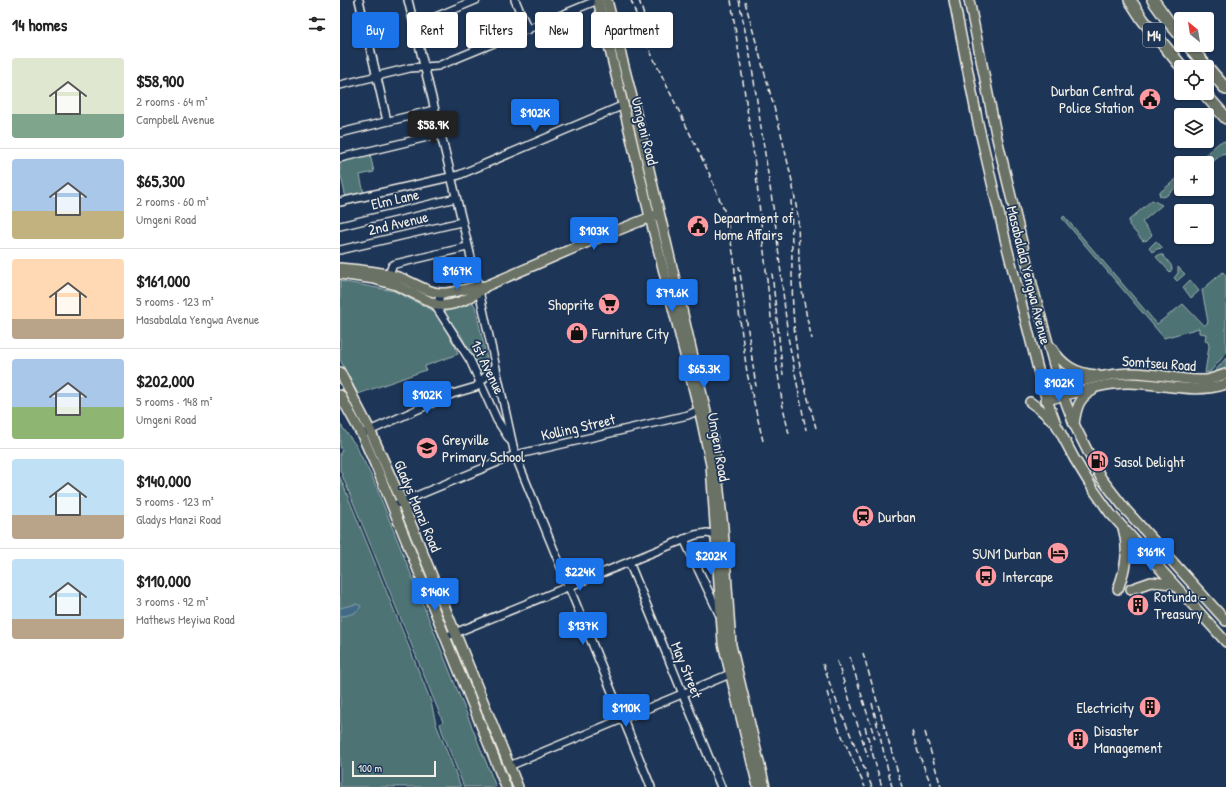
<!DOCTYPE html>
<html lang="en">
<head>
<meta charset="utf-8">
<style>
  body { margin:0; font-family:"Patrick Hand",sans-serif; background:#f2f2f2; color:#222; height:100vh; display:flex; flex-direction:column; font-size:15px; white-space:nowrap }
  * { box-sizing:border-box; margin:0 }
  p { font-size:13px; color:#767676 }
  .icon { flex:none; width:22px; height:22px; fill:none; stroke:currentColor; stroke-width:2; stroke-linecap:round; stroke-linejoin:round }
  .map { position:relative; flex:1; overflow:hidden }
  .panel { display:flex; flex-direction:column; background:#fff; width:340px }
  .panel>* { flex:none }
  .guide { position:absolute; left:12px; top:12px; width:380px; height:36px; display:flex; gap:8px }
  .needle { width:26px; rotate:330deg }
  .fabs { position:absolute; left:834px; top:12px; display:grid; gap:8px }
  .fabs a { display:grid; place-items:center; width:40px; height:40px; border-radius:4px; background:#fff; box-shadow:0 1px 3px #0004; font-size:20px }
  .scale { position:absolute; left:12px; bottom:10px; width:84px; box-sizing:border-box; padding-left:4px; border:2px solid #f4f1e8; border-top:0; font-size:11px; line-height:14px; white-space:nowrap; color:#f4f1e8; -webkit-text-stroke:3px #1d3557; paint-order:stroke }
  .price { position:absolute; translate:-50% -34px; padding:0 9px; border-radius:4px; background:#1a73e8; color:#fff; font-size:13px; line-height:26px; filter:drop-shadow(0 1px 2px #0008) }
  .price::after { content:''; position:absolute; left:50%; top:24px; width:12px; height:9px; margin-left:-6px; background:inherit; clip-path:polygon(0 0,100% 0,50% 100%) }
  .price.selected { background:#222; color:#fff }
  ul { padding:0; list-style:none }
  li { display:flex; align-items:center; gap:12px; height:100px; padding:0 12px }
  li+li { border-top:1px solid #e0e0e0 }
  li span { display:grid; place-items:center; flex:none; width:112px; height:80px; border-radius:4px; color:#555 }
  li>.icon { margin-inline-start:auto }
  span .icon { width:48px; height:48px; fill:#fffc; stroke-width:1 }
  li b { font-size:17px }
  h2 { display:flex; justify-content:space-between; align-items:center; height:48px; padding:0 12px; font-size:17px }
  .chip { padding:0 14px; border-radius:4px; background:#fff; box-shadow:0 1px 3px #0004; font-size:14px; line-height:36px }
  .chip.selected { background:#1a73e8; color:#fff }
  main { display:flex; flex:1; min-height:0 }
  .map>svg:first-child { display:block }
  .green { fill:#4d7375; stroke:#a0b2ae }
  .water { fill:#3f6a85; stroke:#87a0ad }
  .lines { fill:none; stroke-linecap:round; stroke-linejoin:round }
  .minor-casing { stroke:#f4f1e8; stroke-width:10 }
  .major-casing { stroke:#f4f1e8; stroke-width:12 }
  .highway-casing { stroke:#f4f1e8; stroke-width:14 }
  .minor { stroke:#1d3557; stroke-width:7 }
  .major { stroke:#6a7165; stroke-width:9 }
  .highway { stroke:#6a7165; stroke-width:11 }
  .rail { stroke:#f4f1e8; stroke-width:1.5; stroke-dasharray:6 3; stroke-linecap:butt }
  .labels { text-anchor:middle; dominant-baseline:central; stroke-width:3.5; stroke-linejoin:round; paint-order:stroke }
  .shield { fill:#1d3557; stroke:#b4b9bc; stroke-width:1 }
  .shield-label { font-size:14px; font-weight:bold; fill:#f4f1e8 }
  .poi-label { font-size:15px; fill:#f4f1e8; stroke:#1d3557; text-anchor:start }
  .street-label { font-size:15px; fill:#f4f1e8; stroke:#1d3557 }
</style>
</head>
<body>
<main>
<section class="panel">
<h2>14 homes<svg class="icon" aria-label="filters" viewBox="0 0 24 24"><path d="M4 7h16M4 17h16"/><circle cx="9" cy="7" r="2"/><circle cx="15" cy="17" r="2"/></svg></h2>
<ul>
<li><span style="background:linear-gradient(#dfe7d0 70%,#7fa58c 0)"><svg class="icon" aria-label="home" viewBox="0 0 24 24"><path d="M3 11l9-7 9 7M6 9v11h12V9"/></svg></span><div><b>$58,900</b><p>2 rooms · 64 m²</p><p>Campbell Avenue</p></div></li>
<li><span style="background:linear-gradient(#a9c7e8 65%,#c2b280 0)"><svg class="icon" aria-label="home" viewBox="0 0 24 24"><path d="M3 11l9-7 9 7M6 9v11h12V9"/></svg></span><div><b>$65,300</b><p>2 rooms · 60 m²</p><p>Umgeni Road</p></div></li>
<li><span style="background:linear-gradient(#ffd9b3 75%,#b9a48a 0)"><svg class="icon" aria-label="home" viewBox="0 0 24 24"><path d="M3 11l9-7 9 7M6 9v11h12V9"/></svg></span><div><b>$161,000</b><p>5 rooms · 123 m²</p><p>Masabalala Yengwa Avenue</p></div></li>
<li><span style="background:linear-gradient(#a9c7e8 60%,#8fb573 0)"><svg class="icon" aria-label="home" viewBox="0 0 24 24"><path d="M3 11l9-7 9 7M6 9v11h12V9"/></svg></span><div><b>$202,000</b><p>5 rooms · 148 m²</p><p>Umgeni Road</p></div></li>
<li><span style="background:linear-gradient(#bfe0f5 70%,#b9a48a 0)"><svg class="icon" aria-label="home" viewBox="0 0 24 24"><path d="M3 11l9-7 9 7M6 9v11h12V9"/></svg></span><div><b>$140,000</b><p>5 rooms · 123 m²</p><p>Gladys Manzi Road</p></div></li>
<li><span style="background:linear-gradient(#bfe0f5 75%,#b9a48a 0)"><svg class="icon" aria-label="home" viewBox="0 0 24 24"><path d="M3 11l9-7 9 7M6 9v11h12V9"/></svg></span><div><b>$110,000</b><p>3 rooms · 92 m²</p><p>Mathews Meyiwa Road</p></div></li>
</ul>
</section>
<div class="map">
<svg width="886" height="787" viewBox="0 0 886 787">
  <rect width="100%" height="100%" fill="#1d3557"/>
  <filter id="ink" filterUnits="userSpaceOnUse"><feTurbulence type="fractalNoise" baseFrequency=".025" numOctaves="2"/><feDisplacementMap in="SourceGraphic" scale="8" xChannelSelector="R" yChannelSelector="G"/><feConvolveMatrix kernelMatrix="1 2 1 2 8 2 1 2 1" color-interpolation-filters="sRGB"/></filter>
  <g filter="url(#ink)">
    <!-- green -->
    <g class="green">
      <path d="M886 141V156L883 153 867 167V163H855L880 142Z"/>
      <path d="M30 154 34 172 20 175 24 194 6 198 0 172V161Z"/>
      <path d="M839 177C842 185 832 191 826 196L823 197 819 195 820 194 819 193Z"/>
      <path d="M812 200 822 205 802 222 812 235 806 241 805 240 803 241 789 225V220Z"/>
      <path d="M724 216 817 324 843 304 864 326 868 322 862 290 883 272 886 276V353L870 372 865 373 869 346 868 342 865 341 866 334 859 333V328L824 338 722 218Z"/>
      <path d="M816 241 823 248 817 249 812 252 809 248Z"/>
      <path d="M818 255H823L831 265 832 269 830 272 816 257Z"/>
      <path d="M838 267 845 274 837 281 834 278 838 273Z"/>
      <path d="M850 280 859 291 851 298 843 287Z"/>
      <path d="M0 281 54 291 92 310 97 315 115 346 118 354 85 366 86 370 18 394 0 360Z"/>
      <path d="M132 301 135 306 149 368 142 376 121 335 104 314 107 310Z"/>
      <path d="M886 358V368L874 372Z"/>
      <path d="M0 424 15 444 33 479 156 787H124L102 731 100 724 103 722 0 470V453L2 450 0 447Z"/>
      <path d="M0 477 86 689 91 702 96 724 121 787H0Z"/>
    </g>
    <!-- water -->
    <path class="water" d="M16 604 21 606C18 613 7 616 0 616V608Z"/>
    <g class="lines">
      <!-- minor casing -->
      <g class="minor-casing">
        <g id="minor">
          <path d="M19 0 47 121"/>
          <path d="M68 0 138 286 175 455 311 787"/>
          <path d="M175 0 188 30"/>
          <path d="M74 26 136 0"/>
          <path d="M0 85 70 68 98 66 258 0"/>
          <path d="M0 133 94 110"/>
          <path d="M0 158 100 134"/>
          <path d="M0 202 119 175 284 105"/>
          <path d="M0 226 116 198"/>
          <path d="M0 250 121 222"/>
          <path d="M48 278 52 266 55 264 127 247"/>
          <path d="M101 293 97 305V308L130 360 157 420 170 440"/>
          <path d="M27 432 112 394 136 387 155 366"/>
          <path d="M52 506 175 455 348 415 364 408"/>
          <path d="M344 539 380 616"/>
          <path d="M289 562 381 787"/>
          <path d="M105 637 355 535 367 533 376 535"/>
          <path d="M174 764 390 674"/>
        </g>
      </g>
      <!-- major casing -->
      <g class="major-casing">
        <g id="major">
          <path d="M258 0 310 217 362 422 371 465 383 643 418 787"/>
          <path d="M267 0 293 101 374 446 383 527 391 645 425 787"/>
          <path d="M614 0 638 123 667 247 703 389 716 424 734 458 753 489 770 513 886 642"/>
          <path d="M629 0 656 134 693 288 720 387 734 424 761 478 786 510 886 621"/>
          <path d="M0 268C19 270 39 271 58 277 72 281 85 292 100 293 115 294 131 286 146 286L248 242 316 215"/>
          <path d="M0 274 34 279 56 285 97 305C114 307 134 297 146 286"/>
          <path d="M711 347C722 365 736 374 757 375"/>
          <path d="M0 372 30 430 62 502 178 787"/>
          <path d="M703 389C733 385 763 373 793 373 815 373 836 379 857 380H867L886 374"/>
          <path d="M0 395 22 435 38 471 166 787"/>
          <path d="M706 400C733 394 761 383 788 383 821 383 854 395 886 384"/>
          <path d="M690 402 701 410 714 422"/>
          <path d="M734 424C736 410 738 398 752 391"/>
          <path d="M778 589C786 568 789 550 783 528"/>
          <path d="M791 589 811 582 833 584"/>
        </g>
      </g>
      <!-- highway casing -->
      <g class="highway-casing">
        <g id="highway">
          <path d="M790 0 803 20 842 67"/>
          <path d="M813 0 828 21 841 36"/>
          <path d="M848 45 886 89"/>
          <path d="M864 93 886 118"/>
        </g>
      </g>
      <!-- minor -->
      <use href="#minor" class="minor"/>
      <!-- major -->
      <use href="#major" class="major"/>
      <!-- highway -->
      <use href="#highway" class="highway"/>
      <!-- rail -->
      <g class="rail">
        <path d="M291 0 307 45 369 173 386 215 394 258 396 289 407 373 423 441"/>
        <path d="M299 0 312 40"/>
        <path d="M391 0 414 156 435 355 443 407 449 434"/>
        <path d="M399 0 411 61 435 220 448 337 466 430"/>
        <path d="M405 2 440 129 452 181 458 217 459 261 461 285 467 318 472 339"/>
        <path d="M451 200C453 248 450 297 456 344 460 373 469 401 476 428"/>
        <path d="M399 266 416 387"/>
        <path d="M432 273 443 375"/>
        <path d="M523 653 562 787"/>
        <path d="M510 657 535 739"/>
        <path d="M497 661 528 757"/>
        <path d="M483 664 492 690 532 787"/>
        <path d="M487 692 498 727 525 787"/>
        <path d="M532 703 552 787"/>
        <path d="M525 727 542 787"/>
        <path d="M572 731 578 752 592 787"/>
        <path d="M585 732 601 787"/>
      </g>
    </g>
  </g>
  <!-- icons -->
  <defs>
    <g id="civic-disc" transform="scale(1.15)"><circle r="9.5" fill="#ff9aa2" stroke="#1d3557"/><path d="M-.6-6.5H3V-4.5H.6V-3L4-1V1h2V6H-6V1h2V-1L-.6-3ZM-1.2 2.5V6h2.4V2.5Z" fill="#111"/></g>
    <g id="supermarket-disc" transform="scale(1.15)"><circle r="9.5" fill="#ff9aa2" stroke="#1d3557"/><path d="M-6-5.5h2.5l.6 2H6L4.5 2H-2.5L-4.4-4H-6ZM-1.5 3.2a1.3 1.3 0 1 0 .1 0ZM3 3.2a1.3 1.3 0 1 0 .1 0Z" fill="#111"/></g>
    <g id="shop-disc" transform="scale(1.15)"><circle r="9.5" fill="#ff9aa2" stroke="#1d3557"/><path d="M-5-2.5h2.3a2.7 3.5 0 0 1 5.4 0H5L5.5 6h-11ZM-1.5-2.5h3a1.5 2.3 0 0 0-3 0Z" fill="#111"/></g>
    <g id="school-disc" transform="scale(1.15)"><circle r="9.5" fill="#ff9aa2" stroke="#1d3557"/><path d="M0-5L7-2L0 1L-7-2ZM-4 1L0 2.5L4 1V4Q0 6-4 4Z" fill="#111"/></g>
    <g id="fuel-disc" transform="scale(1.15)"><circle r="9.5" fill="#ff9aa2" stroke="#1d3557"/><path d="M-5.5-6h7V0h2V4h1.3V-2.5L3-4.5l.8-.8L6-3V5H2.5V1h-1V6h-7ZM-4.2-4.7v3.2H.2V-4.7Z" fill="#111"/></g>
    <g id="station-disc" transform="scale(1.15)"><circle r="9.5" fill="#ff9aa2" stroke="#1d3557"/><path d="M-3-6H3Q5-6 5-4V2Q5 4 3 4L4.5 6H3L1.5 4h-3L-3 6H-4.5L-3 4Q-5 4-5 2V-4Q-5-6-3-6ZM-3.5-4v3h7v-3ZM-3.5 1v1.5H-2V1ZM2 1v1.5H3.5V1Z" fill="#111"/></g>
    <g id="hotel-disc" transform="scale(1.15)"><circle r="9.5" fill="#ff9aa2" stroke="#1d3557"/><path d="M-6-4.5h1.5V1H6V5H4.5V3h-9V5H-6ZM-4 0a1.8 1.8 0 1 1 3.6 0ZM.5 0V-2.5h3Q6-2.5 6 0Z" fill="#111"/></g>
    <g id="bus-disc" transform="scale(1.15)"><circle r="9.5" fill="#ff9aa2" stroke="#1d3557"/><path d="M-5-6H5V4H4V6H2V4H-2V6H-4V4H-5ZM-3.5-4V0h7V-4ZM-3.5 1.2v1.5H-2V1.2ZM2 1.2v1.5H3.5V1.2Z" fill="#111"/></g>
    <g id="building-disc" transform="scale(1.15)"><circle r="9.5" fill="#ff9aa2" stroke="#1d3557"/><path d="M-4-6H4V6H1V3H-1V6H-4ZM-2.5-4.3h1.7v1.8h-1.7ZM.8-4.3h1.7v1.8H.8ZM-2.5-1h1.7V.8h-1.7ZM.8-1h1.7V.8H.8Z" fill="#111"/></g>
  </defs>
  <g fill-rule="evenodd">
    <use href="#civic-disc" x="810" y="99"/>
    <use href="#civic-disc" x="358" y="226"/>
    <use href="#supermarket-disc" x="269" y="304"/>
    <use href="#shop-disc" x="237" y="333"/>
    <use href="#school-disc" x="87" y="448"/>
    <use href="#fuel-disc" x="758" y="461"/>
    <use href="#station-disc" x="523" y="516"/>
    <use href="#hotel-disc" x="718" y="553"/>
    <use href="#bus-disc" x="646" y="576"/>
    <use href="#building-disc" x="798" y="605"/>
    <use href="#building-disc" x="810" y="707"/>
    <use href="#building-disc" x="738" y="739"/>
  </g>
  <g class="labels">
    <!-- shield labels -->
    <rect class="shield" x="803" y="23" width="22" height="24" rx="3"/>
    <g class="shield-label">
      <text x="814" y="35">M4</text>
    </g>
    <!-- poi labels -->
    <g class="poi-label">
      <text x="794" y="90" text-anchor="end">Durban Central<tspan x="794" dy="17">Police Station</tspan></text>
      <text x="374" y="217">Department of<tspan x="374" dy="17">Home Affairs</tspan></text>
      <text x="254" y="304" text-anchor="end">Shoprite</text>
      <text x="252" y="333">Furniture City</text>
      <text x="102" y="439">Greyville<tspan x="102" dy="17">Primary School</tspan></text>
      <text x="774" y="461">Sasol Delight</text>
      <text x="538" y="516">Durban</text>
      <text x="702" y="553" text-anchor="end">SUN1 Durban</text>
      <text x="662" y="576">Intercape</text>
      <text x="814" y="596">Rotunda -<tspan x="814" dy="17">Treasury</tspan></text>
      <text x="794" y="707" text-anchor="end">Electricity</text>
      <text x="754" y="730">Disaster<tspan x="754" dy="17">Management</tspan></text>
    </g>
    <!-- street labels -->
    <g class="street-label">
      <text transform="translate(305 131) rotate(76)">Umgeni Road</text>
      <text transform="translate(55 199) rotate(-13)">Elm Lane</text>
      <text transform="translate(58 223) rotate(-13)">2nd Avenue</text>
      <text transform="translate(689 275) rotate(76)">Masabalala Yengwa Avenue</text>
      <text transform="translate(819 363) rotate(4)">Somtseu Road</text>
      <text transform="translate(148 367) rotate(64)">1st Avenue</text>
      <text transform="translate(238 427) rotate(-13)">Kolling Street</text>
      <text transform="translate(379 447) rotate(80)">Umgeni Road</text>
      <text transform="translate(78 506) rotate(67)">Gladys Manzi Road</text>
      <text transform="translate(347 670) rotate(68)">May Street</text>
    </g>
  </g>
</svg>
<div class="fabs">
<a><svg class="needle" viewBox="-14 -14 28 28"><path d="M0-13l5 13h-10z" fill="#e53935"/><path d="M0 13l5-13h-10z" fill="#767676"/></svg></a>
<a><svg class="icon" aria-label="locate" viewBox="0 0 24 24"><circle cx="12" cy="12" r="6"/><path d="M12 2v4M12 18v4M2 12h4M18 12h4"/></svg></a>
<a><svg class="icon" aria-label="layers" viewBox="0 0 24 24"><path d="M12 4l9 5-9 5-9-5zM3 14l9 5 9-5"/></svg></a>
<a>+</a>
<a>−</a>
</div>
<div class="scale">100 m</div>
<b class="price" style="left:195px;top:133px">$102K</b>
<b class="price selected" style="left:93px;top:145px">$58.9K</b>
<b class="price" style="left:254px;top:251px">$103K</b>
<b class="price" style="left:117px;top:291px">$167K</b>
<b class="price" style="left:332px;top:313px">$79.6K</b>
<b class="price" style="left:364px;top:389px">$65.3K</b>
<b class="price" style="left:719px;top:403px">$102K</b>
<b class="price" style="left:87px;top:415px">$102K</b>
<b class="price" style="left:811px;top:572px">$161K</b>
<b class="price" style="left:371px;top:576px">$202K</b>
<b class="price" style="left:240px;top:592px">$224K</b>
<b class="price" style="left:95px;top:612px">$140K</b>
<b class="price" style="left:243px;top:646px">$137K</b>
<b class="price" style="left:286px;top:728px">$110K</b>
<div class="guide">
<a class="chip selected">Buy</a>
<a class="chip">Rent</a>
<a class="chip">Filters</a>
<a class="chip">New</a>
<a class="chip">Apartment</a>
</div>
</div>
</main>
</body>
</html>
